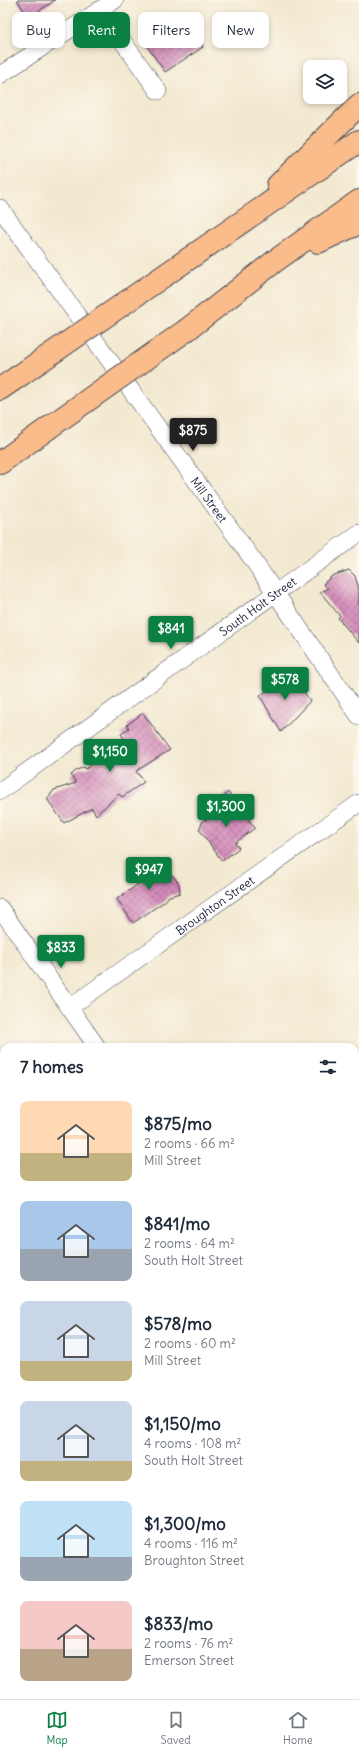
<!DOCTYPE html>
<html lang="en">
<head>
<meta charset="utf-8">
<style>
  body { margin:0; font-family:Delius,sans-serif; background:#f2f2f3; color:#1f2937; height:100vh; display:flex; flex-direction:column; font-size:15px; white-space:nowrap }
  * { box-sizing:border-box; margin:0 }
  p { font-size:13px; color:#747a83 }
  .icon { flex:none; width:22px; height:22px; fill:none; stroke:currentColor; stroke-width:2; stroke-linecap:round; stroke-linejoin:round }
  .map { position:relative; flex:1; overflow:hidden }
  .sheet { position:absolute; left:0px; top:1043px; width:359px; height:656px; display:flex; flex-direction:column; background:#fff; border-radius:12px 12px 0 0; box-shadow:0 2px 6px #0003 }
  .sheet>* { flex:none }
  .banner { position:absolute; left:12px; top:12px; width:335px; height:36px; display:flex; gap:8px }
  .buttons { position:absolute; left:303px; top:60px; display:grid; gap:8px }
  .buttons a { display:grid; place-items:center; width:44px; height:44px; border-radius:8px; background:#fff; box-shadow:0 2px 6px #0003; font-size:20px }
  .price { position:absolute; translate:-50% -34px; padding:0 9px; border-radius:4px; background:#0b8043; color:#fff; font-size:13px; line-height:26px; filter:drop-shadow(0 1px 2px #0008) }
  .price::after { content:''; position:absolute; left:50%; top:24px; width:12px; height:9px; margin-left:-6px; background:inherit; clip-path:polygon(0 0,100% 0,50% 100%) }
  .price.active { background:#222; color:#fff }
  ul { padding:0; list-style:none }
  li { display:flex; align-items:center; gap:12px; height:100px; padding:0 20px }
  li span { display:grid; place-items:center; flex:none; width:112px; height:80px; border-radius:8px; color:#555 }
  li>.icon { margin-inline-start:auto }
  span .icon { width:48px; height:48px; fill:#fffc; stroke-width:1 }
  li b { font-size:17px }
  h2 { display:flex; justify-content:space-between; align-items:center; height:48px; padding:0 20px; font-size:17px }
  .pill { padding:0 14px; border-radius:8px; background:#fff; box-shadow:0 2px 6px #0003; font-size:14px; line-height:36px }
  .pill.active { background:#0b8043; color:#fff }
  .tabs { display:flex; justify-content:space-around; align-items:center; height:56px; border-top:1px solid #e0e1e3; background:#fff; font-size:11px; color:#747a83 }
  .tabs a { display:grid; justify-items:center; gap:2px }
  .tabs .active { color:#0b8043 }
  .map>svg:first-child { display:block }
  .building { fill:url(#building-cross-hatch) }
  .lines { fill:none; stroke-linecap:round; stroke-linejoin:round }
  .street-casing { stroke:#414051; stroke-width:18 }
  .secondary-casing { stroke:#414051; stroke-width:24 }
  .highway-casing { stroke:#414051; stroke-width:24 }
  .street { stroke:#fff; stroke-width:17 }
  .secondary { stroke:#fde4d0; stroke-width:22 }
  .highway { stroke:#f9bc8a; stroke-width:22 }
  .highway-bridge-casing { stroke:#414051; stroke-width:24; stroke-linecap:butt }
  .highway-bridge { stroke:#f9bc8a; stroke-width:22 }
  .labels { text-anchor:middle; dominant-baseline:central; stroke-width:4; stroke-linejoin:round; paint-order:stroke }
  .street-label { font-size:12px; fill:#22223b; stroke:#fbf7ec }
</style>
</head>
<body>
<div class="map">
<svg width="359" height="1699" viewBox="0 0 359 1699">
  <defs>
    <pattern id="building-cross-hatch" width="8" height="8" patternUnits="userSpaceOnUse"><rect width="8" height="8" fill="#d48bba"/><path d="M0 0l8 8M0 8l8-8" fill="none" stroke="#ac7198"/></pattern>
  </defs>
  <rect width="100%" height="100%" fill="#fbf7ec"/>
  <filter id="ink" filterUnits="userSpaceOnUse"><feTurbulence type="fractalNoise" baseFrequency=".025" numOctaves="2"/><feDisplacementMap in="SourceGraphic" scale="8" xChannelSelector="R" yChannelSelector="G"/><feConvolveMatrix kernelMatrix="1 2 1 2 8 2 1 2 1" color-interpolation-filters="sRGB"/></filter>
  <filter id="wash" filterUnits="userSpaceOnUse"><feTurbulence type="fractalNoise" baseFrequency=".012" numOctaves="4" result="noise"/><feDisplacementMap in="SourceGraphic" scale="16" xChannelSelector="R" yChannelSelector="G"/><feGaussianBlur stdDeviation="0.9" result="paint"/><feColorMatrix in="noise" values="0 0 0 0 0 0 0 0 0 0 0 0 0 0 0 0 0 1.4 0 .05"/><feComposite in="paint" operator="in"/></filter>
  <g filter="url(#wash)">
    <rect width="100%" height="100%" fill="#f3e9d0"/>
    <g id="blocks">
      <!-- building -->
      <g class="building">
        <path d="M17 0H55L29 18Z"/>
        <path d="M187 23 203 47 165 72 147 46Z"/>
        <path d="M349 570 355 576 359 589V643L338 618 340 616 320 592 328 588 323 584 332 576Z"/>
        <path d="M290 672 310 701 281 732 260 696Z"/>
        <path d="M143 713 170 750 136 771 144 782 122 797 119 794 96 815 92 808 64 823 47 799 54 790 76 783 71 775 77 770 84 767 86 769 125 740 121 734 129 728 127 725Z"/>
        <path d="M228 792 255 828 235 843 239 848 222 861 199 829 203 821 220 812 216 806Z"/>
        <path d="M160 859 167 871 174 877 179 884 180 893 169 896 165 901 133 923 117 899 143 881 139 874 149 863Z"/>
      </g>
    </g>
  </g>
  <g filter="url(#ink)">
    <use href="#blocks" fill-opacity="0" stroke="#414051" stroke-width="1"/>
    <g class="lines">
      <!-- street casing -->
      <g class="street-casing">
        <g id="street">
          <path d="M98 11 114 29 158 91"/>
          <path d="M0 75 115 0"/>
          <path id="s1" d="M0 208 253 560 359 716"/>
          <path id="s2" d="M0 791 359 533"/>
          <path d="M0 908 97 1047"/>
          <path id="s3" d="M70 1007 359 803"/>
          <path d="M355 1104 359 1101"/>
          <path d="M0 1353 4 1358"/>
          <path d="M355 1418 359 1424"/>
          <path d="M240 1695 243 1699"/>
        </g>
      </g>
      <!-- secondary casing -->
      <g class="secondary-casing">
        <path id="secondary" d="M341 1699 347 1695"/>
      </g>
      <!-- highway casing -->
      <g class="highway-casing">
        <g id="highway">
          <path d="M278 185 359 105"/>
          <path d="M318 242 359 223"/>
          <path d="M155 282 359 141"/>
          <path d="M188 329 275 261 359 201"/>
          <path d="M0 389 19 376"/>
          <path d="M0 463 47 429"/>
        </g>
      </g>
      <!-- street -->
      <use href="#street" class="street"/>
      <!-- secondary -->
      <use href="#secondary" class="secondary"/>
      <!-- highway -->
      <use href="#highway" class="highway"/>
      <!-- highway-bridge casing -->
      <g class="highway-bridge-casing">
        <g id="highway-bridge">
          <path d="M19 376 155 282"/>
          <path d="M47 429 188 329"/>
        </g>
      </g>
      <!-- highway-bridge -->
      <use href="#highway-bridge" class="highway-bridge"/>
    </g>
  </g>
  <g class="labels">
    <!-- street labels -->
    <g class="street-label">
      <text stroke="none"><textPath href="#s1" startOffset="359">Mill Street</textPath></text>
      <text stroke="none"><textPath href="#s2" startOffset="317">South Holt Street</textPath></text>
      <text stroke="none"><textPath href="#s3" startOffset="177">Broughton Street</textPath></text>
    </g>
  </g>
</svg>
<div class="buttons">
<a><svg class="icon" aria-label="layers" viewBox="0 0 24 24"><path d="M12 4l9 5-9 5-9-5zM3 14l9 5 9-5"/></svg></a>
</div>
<b class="price active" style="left:193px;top:452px">$875</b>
<b class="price" style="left:171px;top:650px">$841</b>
<b class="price" style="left:285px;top:701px">$578</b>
<b class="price" style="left:110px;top:773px">$1,150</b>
<b class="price" style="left:226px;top:828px">$1,300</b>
<b class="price" style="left:149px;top:891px">$947</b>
<b class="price" style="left:61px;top:969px">$833</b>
<div class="banner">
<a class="pill">Buy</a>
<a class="pill active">Rent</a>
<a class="pill">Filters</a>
<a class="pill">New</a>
</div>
<section class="sheet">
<h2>7 homes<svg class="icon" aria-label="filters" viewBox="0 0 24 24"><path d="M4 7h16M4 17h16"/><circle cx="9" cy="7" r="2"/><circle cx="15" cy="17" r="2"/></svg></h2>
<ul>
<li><span style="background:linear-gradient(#ffd9b3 65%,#c2b280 0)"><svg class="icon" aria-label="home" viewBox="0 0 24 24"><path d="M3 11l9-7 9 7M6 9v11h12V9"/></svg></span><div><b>$875/mo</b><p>2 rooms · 66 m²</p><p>Mill Street</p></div></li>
<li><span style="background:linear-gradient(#a9c7e8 60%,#9aa5b1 0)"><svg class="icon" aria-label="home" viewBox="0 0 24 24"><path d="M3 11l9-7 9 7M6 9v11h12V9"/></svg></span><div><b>$841/mo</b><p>2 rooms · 64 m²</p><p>South Holt Street</p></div></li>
<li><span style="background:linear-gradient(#c9d6e8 75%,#c2b280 0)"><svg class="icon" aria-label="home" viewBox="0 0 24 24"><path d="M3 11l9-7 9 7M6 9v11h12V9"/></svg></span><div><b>$578/mo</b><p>2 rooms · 60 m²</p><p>Mill Street</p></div></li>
<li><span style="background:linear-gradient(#c9d6e8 75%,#c2b280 0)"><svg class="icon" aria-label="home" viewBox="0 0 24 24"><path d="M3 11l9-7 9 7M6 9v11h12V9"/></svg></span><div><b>$1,150/mo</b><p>4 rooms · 108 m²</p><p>South Holt Street</p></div></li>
<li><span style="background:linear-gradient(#bfe0f5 70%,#9aa5b1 0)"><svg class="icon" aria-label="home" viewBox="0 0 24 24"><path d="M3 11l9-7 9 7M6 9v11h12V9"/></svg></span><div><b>$1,300/mo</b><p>4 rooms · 116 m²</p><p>Broughton Street</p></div></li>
<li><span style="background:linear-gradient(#f6c9c9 60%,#b9a48a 0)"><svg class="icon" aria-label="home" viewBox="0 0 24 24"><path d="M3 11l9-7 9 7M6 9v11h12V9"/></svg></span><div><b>$833/mo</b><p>2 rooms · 76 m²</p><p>Emerson Street</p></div></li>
</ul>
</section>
</div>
<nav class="tabs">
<a class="active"><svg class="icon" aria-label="map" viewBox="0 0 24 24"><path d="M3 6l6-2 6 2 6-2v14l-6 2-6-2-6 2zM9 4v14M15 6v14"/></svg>Map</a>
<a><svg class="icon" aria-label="saved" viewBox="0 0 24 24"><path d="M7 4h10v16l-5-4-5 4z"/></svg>Saved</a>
<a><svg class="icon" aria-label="home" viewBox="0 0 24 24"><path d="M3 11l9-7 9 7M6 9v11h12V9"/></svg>Home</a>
</nav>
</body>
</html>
